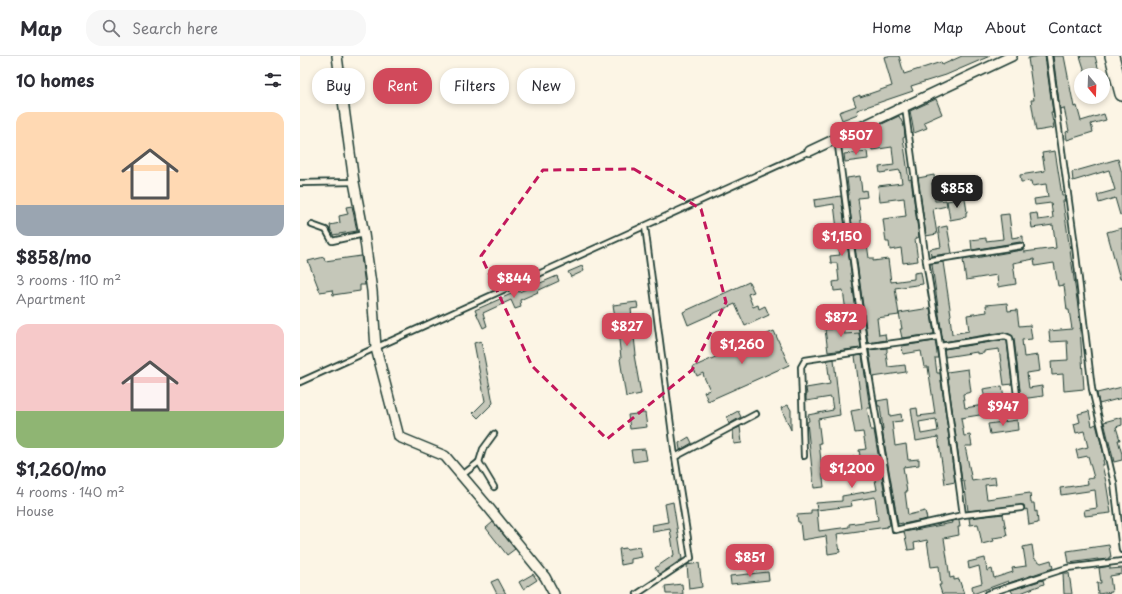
<!DOCTYPE html>
<html lang="en">
<head>
<meta charset="utf-8">
<style>
  body { margin:0; font-family:"Playpen Sans",sans-serif; background:#f7f7f7; color:#2b2b33; height:100vh; display:flex; flex-direction:column; font-size:15px; white-space:nowrap }
  * { box-sizing:border-box; margin:0 }
  p { font-size:13px; color:#7c7c81 }
  .icon { flex:none; width:22px; height:22px; fill:none; stroke:currentColor; stroke-width:2; stroke-linecap:round; stroke-linejoin:round }
  .map { position:relative; flex:1; overflow:hidden }
  .side { display:flex; flex-direction:column; background:#fff; width:300px }
  .side>* { flex:none }
  .hud { position:absolute; left:12px; top:12px; width:380px; height:36px; display:flex; gap:8px }
  .needle { width:26px; rotate:161deg }
  .controls { position:absolute; left:774px; top:12px; display:grid; gap:8px }
  .controls a { display:grid; place-items:center; width:36px; height:36px; border-radius:50%; background:#fff; box-shadow:0 2px 6px #0003; font-size:20px }
  .price { position:absolute; translate:-50% -34px; padding:0 9px; border-radius:8px; background:#d1495b; color:#fff; font-size:13px; line-height:26px; filter:drop-shadow(0 1px 2px #0008) }
  .price::after { content:''; position:absolute; left:50%; top:24px; width:12px; height:9px; margin-left:-6px; background:inherit; clip-path:polygon(0 0,100% 0,50% 100%) }
  .price.selected { background:#222; color:#fff }
  ul { padding:0; list-style:none }
  li { display:grid; align-content:center; gap:8px; height:212px; padding:0 16px }
  li span { display:grid; place-items:center; height:124px; border-radius:12px; color:#555 }
  li>.icon { margin-inline-start:auto }
  span .icon { width:72px; height:72px; fill:#fffc; stroke-width:1 }
  li b { font-size:17px }
  h2 { display:flex; justify-content:space-between; align-items:center; height:48px; padding:0 16px; font-size:17px }
  .pill { padding:0 14px; border-radius:16px; background:#fff; box-shadow:0 2px 6px #0003; font-size:14px; line-height:36px }
  .pill.selected { background:#d1495b; color:#fff }
  header { display:flex; align-items:center; gap:24px; box-sizing:border-box; height:56px; padding:0 20px; background:#fff; border-bottom:1px solid #e1e1e2 }
  header strong { font-size:19px }
  nav { display:flex; gap:22px; margin-inline-start:auto; font-size:14px }
  .search { width:280px; height:36px; background:#f7f7f7; display:flex; align-items:center; gap:10px; box-sizing:border-box; padding:0 14px; border-radius:16px; color:#7c7c81; font-size:15px }
  main { display:flex; flex:1; min-height:0 }
  .map>svg:first-child { display:block }
  .building { fill:#c5c7b9; stroke:#1f3d34; fill-rule:evenodd }
  .lines { fill:none; stroke-linecap:round; stroke-linejoin:round }
  .service-casing { stroke:#1f3d34; stroke-width:8 }
  .minor-casing { stroke:#1f3d34; stroke-width:12 }
  .secondary-casing { stroke:#1f3d34; stroke-width:16 }
  .service { stroke:#fcf5e5; stroke-width:4.5 }
  .minor { stroke:#fcf5e5; stroke-width:9 }
  .secondary { stroke:#fcf5e5; stroke-width:13 }
  .marked { fill:none; stroke:#c2185b; stroke-width:3; stroke-dasharray:8 5; stroke-linejoin:round }
</style>
</head>
<body>
<header>
<strong>Map</strong>
<div class="search"><svg class="icon" aria-label="search" viewBox="0 0 24 24"><circle cx="10" cy="10" r="6"/><path d="M15 15l6 6"/></svg>Search here</div>
<nav><a>Home</a><a>Map</a><a>About</a><a>Contact</a></nav>
</header>
<main>
<section class="side">
<h2>10 homes<svg class="icon" aria-label="filters" viewBox="0 0 24 24"><path d="M4 7h16M4 17h16"/><circle cx="9" cy="7" r="2"/><circle cx="15" cy="17" r="2"/></svg></h2>
<ul>
<li><span style="background:linear-gradient(#ffd9b3 75%,#9aa5b1 0)"><svg class="icon" aria-label="home" viewBox="0 0 24 24"><path d="M3 11l9-7 9 7M6 9v11h12V9"/></svg></span><div><b>$858/mo</b><p>3 rooms · 110 m²</p><p>Apartment</p></div></li>
<li><span style="background:linear-gradient(#f6c9c9 70%,#8fb573 0)"><svg class="icon" aria-label="home" viewBox="0 0 24 24"><path d="M3 11l9-7 9 7M6 9v11h12V9"/></svg></span><div><b>$1,260/mo</b><p>4 rooms · 140 m²</p><p>House</p></div></li>
</ul>
</section>
<div class="map">
<svg width="822" height="538" viewBox="0 0 822 538">
  <rect width="100%" height="100%" fill="#fcf5e5"/>
  <filter id="ink" filterUnits="userSpaceOnUse"><feTurbulence type="fractalNoise" baseFrequency=".025" numOctaves="2"/><feDisplacementMap in="SourceGraphic" scale="8" xChannelSelector="R" yChannelSelector="G"/><feConvolveMatrix kernelMatrix="1 2 1 2 8 2 1 2 1" color-interpolation-filters="sRGB"/></filter>
  <g filter="url(#ink)">
    <!-- building -->
    <g class="building">
      <path d="M588 0H599L604 18 641 6 642 9 662 0H690L646 19 611 30 613 35 557 54 558 58 542 64 539 56 556 50 553 42 560 39V41L592 30 584 1Z"/>
      <path d="M740 0H745L753 56H751L754 72 736 75 731 44H734L728 2Z"/>
      <path d="M753 0H764L774 51 777 50 781 65 804 58 806 64 791 68 793 76 767 84 766 76 769 75 764 52 760 53Z"/>
      <path d="M780 0H795L800 19H786Z"/>
      <path d="M636 43 642 58 624 66 627 72 614 77 610 55Z"/>
      <path d="M599 60 604 70 605 81 603 82 609 124 611 123 619 181 615 183 618 205 603 207 601 192 590 194 589 186H586L583 163 606 160 604 142 580 145 578 130 602 127 600 114 580 117 579 111 594 109 592 91 572 94 569 81 566 82 565 76Z"/>
      <path d="M567 95 568 103 545 106 544 98Z"/>
      <path d="M755 95 762 139H764L765 145H763L781 272H780L784 333 764 335 763 318 752 319 751 305 768 304 767 285 750 286 749 275 772 273 769 254H767L764 229 758 230 754 207 735 210 734 203 713 207 716 228 698 231 697 219 666 224 663 204 722 194 724 192V196L756 192 753 169 732 172 730 158 737 157 738 164 753 162 751 147 735 149 734 143 748 141 746 128 732 130 731 125 721 126 720 119 745 115 742 97Z"/>
      <path d="M818 103 822 117V158L820 159 815 142 799 147 797 139 815 134 809 114 773 125 772 116Z"/>
      <path d="M634 119 635 127H632L635 145 646 144 647 150 633 153 637 178 626 180 618 122Z"/>
      <path d="M560 120 562 135 566 134 567 141 558 142 564 189 567 188 569 202H573V205L588 203 591 226 614 223V217L621 216 623 228 595 232 599 259 577 262 579 279 585 278 586 284 568 287 548 139H549L547 122Z"/>
      <path d="M541 140 557 262 547 263 543 234 534 235 533 226 539 225 537 207H531L530 200 540 199 534 148 515 151 514 144Z"/>
      <path d="M665 142 667 156H666V161L650 164 647 145Z"/>
      <path d="M52 150 57 175 33 179 31 175 30 169 40 167 39 160 48 158 46 151Z"/>
      <path d="M709 158 712 182 723 180V187L720 186 672 194 671 184 686 182V185L703 183 700 159Z"/>
      <path d="M647 170 652 197 631 200 630 193 641 191 638 172Z"/>
      <path d="M822 172V223H820L807 176Z"/>
      <path d="M61 200 65 229H60V235L33 239 32 234 20 236 8 205 24 201 25 205Z"/>
      <path d="M643 206 651 259 650 260 652 278 669 275 667 259 687 256 686 249 707 247 708 255 717 254 719 270 730 269 732 283 722 284 724 301 738 299 740 315 727 317 729 332 742 330 743 340 721 343 714 282 711 279 704 276 643 286 632 209V208Z"/>
      <path d="M282 210 284 215 271 221 268 216Z"/>
      <path d="M257 220 259 225 237 235 238 236 220 244 221 251 215 253 211 244 183 257 187 270 183 272 175 254 218 235 219 236Z"/>
      <path d="M449 226 454 236 448 238 453 251 458 249 459 253 465 250 469 259 445 270 435 248 388 269 383 256Z"/>
      <path d="M337 246 338 252 331 253 336 299H334L341 338 326 341 320 303 321 302 319 284 313 249Z"/>
      <path d="M630 252 634 278 602 282 600 273H602L599 257Z"/>
      <path d="M542 264 544 278 559 277 561 292 528 296 525 273H531L530 266Z"/>
      <path d="M474 275 489 309 408 345 404 336 410 334 404 321 403 317 397 320 393 311Z"/>
      <path d="M705 284 707 285 712 328 704 329 699 293 684 295V297L677 298V296L645 301 644 293Z"/>
      <path d="M181 285 193 347 178 362 173 357 185 345 174 287Z"/>
      <path d="M635 285 638 302H635L637 317H640L655 426 645 428 638 381 616 385 611 353 617 352 618 360 635 358 628 311H624L621 295 603 298 602 290ZM636 363 638 375 621 378 619 366Z"/>
      <path d="M587 292V296L586 297 588 311 605 309 606 316 573 321 569 294Z"/>
      <path d="M562 299 569 346H570L571 352H567L571 374H574L590 469 587 470V471L537 478 540 496 528 498 526 480 502 484 500 466H498L497 459 511 458V454H517L516 447 542 445V440L577 434 574 419 568 420 566 406 554 408 553 401 560 400 559 394 566 393 563 376 555 377 551 355 562 353 555 300ZM575 441 578 464 549 468V471L519 475 517 454 552 450 551 445Z"/>
      <path d="M534 303 540 359 518 363 521 387H519L524 431 514 432 507 366 509 365 508 359 533 354 531 341 506 345V339H507L506 332 530 328 527 304Z"/>
      <path d="M668 313 671 336 663 338 665 352 690 348 692 357 661 362 664 380 670 379 672 390H665L672 425 695 421 696 428 685 429 687 443 730 437 731 447H734L735 456 737 455 738 467 729 469 727 453 725 454 724 449 668 455 664 425H662L647 316Z"/>
      <path d="M702 330 704 341 685 344 683 333Z"/>
      <path d="M822 331V342L799 348 797 337Z"/>
      <path d="M588 343 590 360 601 358 602 365 592 366 595 390 606 388 608 404 619 403V409L603 411 607 436H605L608 459 625 455 627 463 603 468V467L598 468 582 373H583L580 350H578L577 345Z"/>
      <path d="M488 349 491 354V374L481 352Z"/>
      <path d="M438 355 441 361 429 368 427 361Z"/>
      <path d="M789 355 792 370 796 368 805 403 803 404 804 409H802L806 426 811 457 785 460 784 454 797 452 795 434 761 439 760 432 788 428 787 423 794 422 788 400 778 402 776 394 788 391 784 375 776 377 774 368 780 366 778 358Z"/>
      <path d="M345 357 347 371 330 373 328 359Z"/>
      <path d="M822 361V369L816 371 820 384H818L822 398V404L814 406 804 366Z"/>
      <path d="M717 364 718 374 690 378 688 368Z"/>
      <path d="M440 371 442 387 434 388 433 374Z"/>
      <path d="M389 381 392 387 380 394 379 387Z"/>
      <path d="M345 393 347 404 333 406 331 394Z"/>
      <path d="M373 446 382 503 360 518 355 512 374 499 370 473 353 476 352 469 368 466 365 448Z"/>
      <path d="M703 458 707 480 693 482 694 485 682 488 678 468 670 469 669 462Z"/>
      <path d="M659 464 660 471H658L659 479 644 482 650 522 654 521V524L659 523 664 538H642L639 529H641L639 510 631 511 627 484 614 487 615 493 608 494 604 476 652 467 651 465Z"/>
      <path d="M193 466 215 493 207 499 186 472Z"/>
      <path d="M732 489 734 502 741 507 751 504 753 512 709 527 708 525 673 538 672 530 682 527 679 510 669 513 668 506 685 502 687 515 692 513 694 522 713 516 712 512 726 510 723 491Z"/>
      <path d="M809 489 811 501H809V503L798 504V503L769 507 767 495Z"/>
      <path d="M340 491 342 501 331 503V507L321 509 319 493 326 492 327 493Z"/>
      <path d="M399 507 402 531 389 533 387 509Z"/>
      <path d="M810 510V513L822 512V518L810 520 812 536 798 538 797 527H801L799 512Z"/>
      <path d="M468 516 469 524 431 528 430 520Z"/>
      <path d="M763 517H769L772 538H764Z"/>
      <path d="M233 518 237 524 223 533 219 526Z"/>
      <path d="M198 523 206 538H197L191 526Z"/>
      <path d="M743 524 744 528 718 538H713L711 534Z"/>
      <path d="M382 528 383 538H366L365 530Z"/>
    </g>
    <g class="lines">
      <!-- service casing -->
      <g class="service-casing">
        <g id="service">
          <path d="M749 0 774 182 792 333 814 427 822 494"/>
          <path d="M537 82 565 295 595 474 663 459 640 290 626 205 605 51"/>
          <path d="M0 127 54 126"/>
          <path d="M12 169 26 174 32 185 64 178"/>
          <path d="M626 205 721 190"/>
          <path d="M640 290 705 280 710 282 718 348"/>
          <path d="M565 291 638 281"/>
          <path d="M0 326 510 95"/>
          <path d="M504 400 501 311 505 304 565 295"/>
          <path d="M375 401 456 358"/>
          <path d="M179 406 183 393 194 378"/>
          <path d="M161 420 179 406 194 431"/>
          <path d="M663 459 721 452"/>
          <path d="M337 538 391 502 375 401 345 170"/>
          <path d="M687 538 767 512 822 505"/>
        </g>
      </g>
      <!-- minor casing -->
      <g class="minor-casing">
        <g id="minor">
          <path d="M37 0 54 126 64 178 72 235 76 292 99 381 145 400 189 452 245 521 254 538"/>
          <path d="M510 95 712 0"/>
        </g>
      </g>
      <!-- secondary casing -->
      <g class="secondary-casing">
        <path id="secondary" d="M812 0 822 38"/>
      </g>
      <!-- service -->
      <use href="#service" class="service"/>
      <!-- minor -->
      <use href="#minor" class="minor"/>
      <!-- secondary -->
      <use href="#secondary" class="secondary"/>
    </g>
  </g>
  <!-- marked area -->
  <path class="marked" d="M334 113 401 153 426 246 392 314 307 383 232 310 181 200 243 114Z"/>
</svg>
<div class="controls">
<a><svg class="needle" viewBox="-14 -14 28 28"><path d="M0-13l5 13h-10z" fill="#e53935"/><path d="M0 13l5-13h-10z" fill="#7c7c81"/></svg></a>
</div>
<b class="price" style="left:556px;top:100px">$507</b>
<b class="price selected" style="left:657px;top:153px">$858</b>
<b class="price" style="left:542px;top:201px">$1,150</b>
<b class="price" style="left:214px;top:243px">$844</b>
<b class="price" style="left:541px;top:282px">$872</b>
<b class="price" style="left:327px;top:291px">$827</b>
<b class="price" style="left:442px;top:309px">$1,260</b>
<b class="price" style="left:703px;top:371px">$947</b>
<b class="price" style="left:552px;top:433px">$1,200</b>
<b class="price" style="left:450px;top:522px">$851</b>
<div class="hud">
<a class="pill">Buy</a>
<a class="pill selected">Rent</a>
<a class="pill">Filters</a>
<a class="pill">New</a>
</div>
</div>
</main>
</body>
</html>
